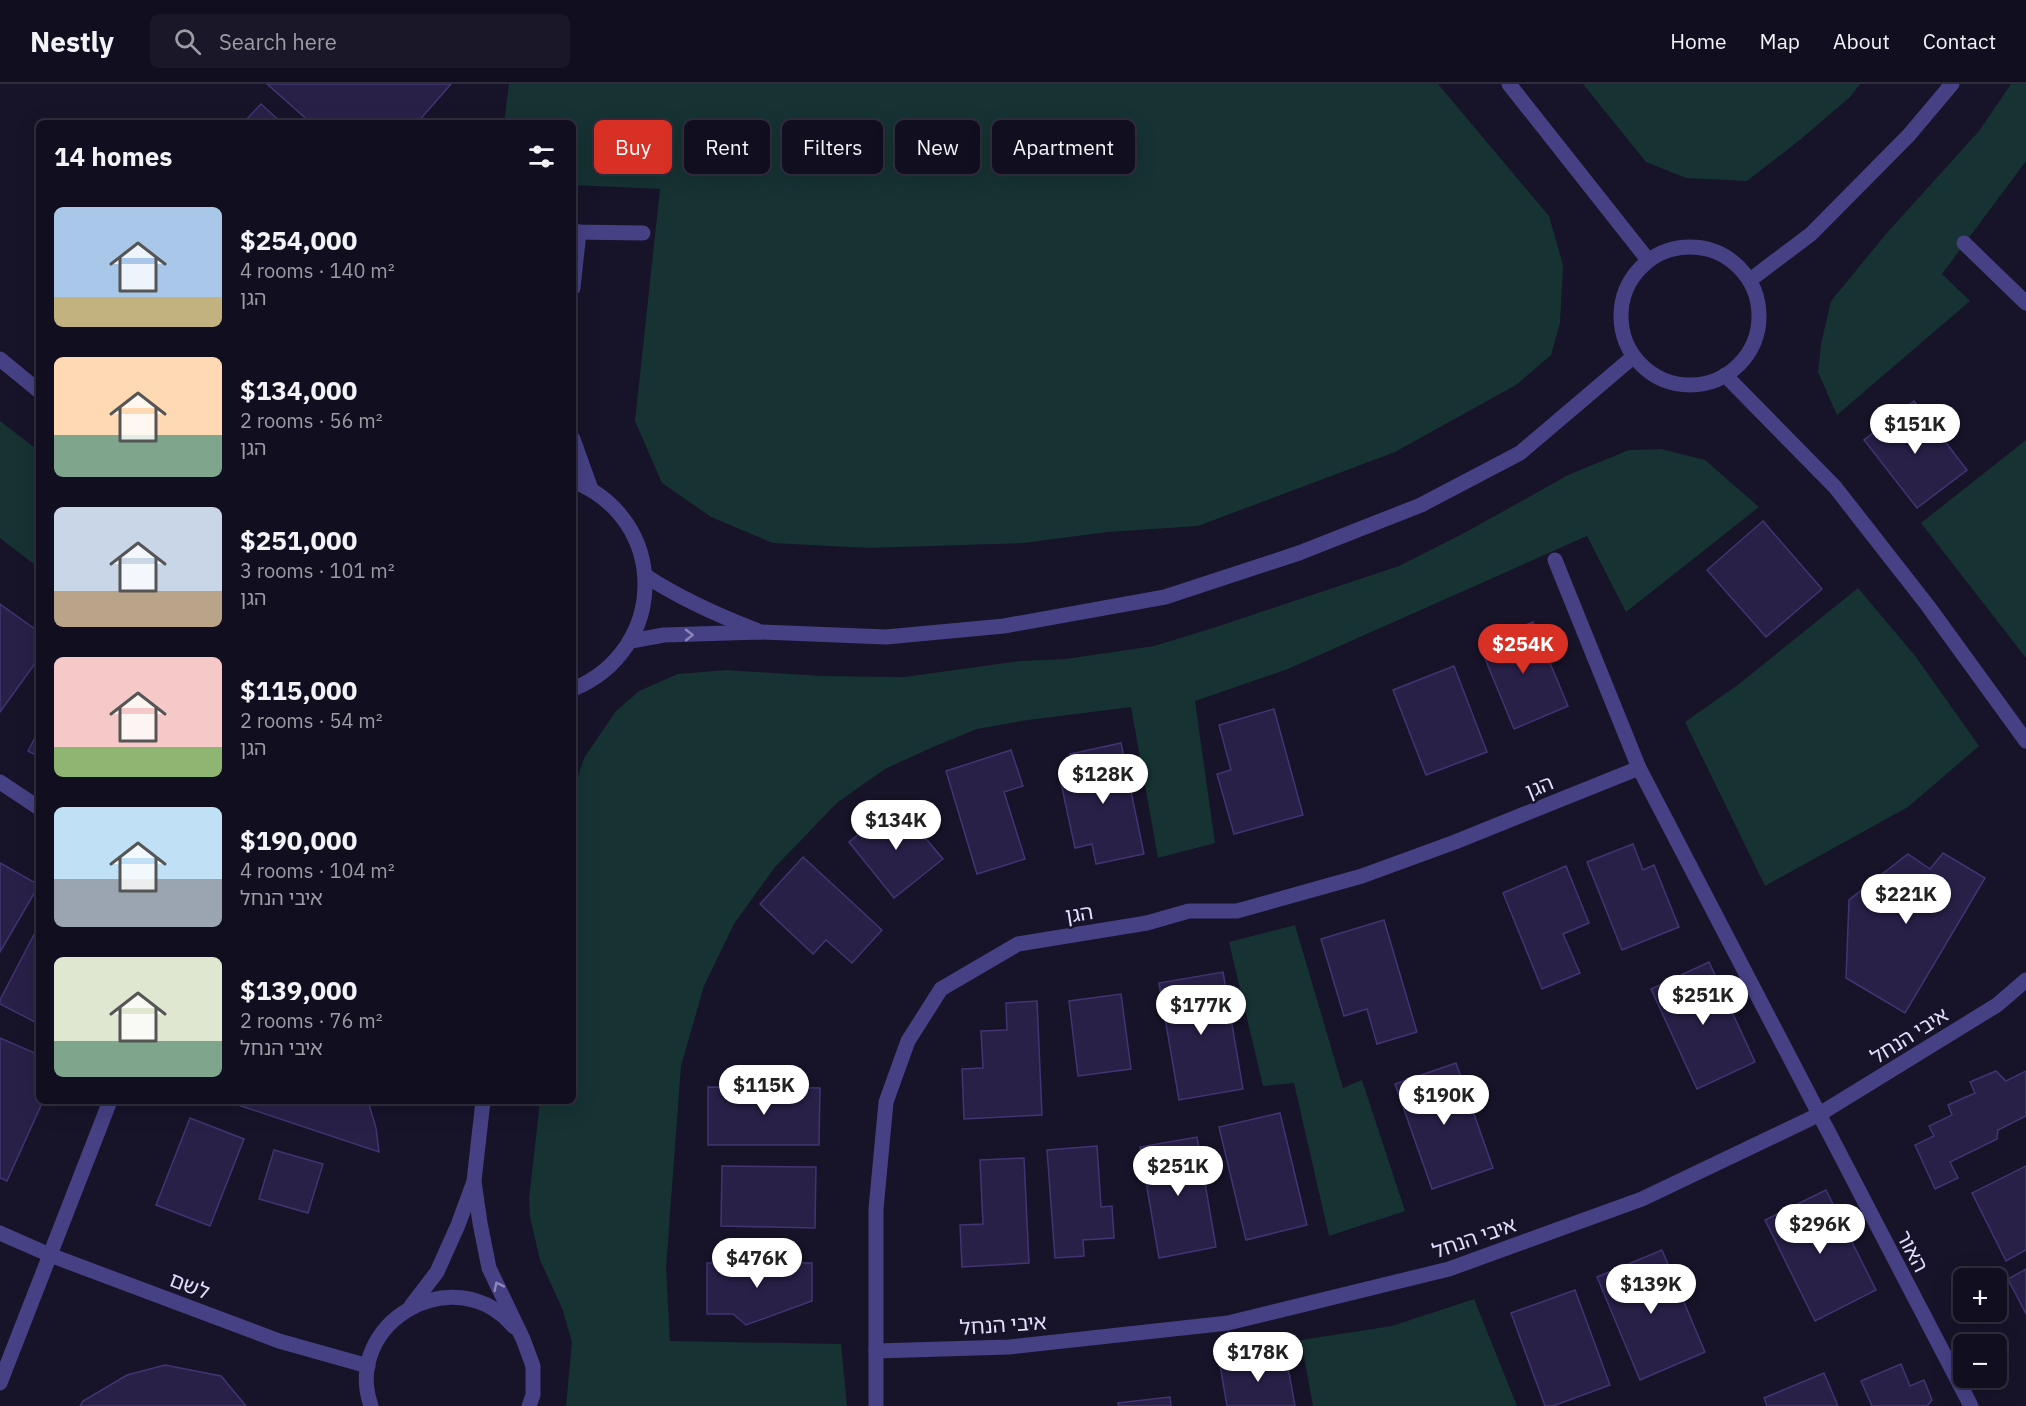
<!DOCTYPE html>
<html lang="en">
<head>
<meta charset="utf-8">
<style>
  body { margin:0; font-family:"IBM Plex Sans","Noto Sans Hebrew",sans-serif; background:#1a1728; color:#f1f3f6; height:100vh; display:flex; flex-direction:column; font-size:22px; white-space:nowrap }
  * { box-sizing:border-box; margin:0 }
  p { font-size:20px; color:#9c9ca4 }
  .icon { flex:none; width:33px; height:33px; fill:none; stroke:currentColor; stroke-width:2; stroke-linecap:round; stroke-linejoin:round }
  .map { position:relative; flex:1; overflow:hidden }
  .panel { position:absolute; left:36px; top:36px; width:540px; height:984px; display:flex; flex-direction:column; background:#110e1f; border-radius:9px; box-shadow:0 6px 24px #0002,0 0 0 2px #302e3d }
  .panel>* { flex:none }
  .banner { position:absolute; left:594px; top:36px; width:570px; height:54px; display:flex; gap:12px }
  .tools { position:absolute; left:1953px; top:1184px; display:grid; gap:12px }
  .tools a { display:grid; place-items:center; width:54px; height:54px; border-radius:9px; background:#110e1f; box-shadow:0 6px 24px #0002,0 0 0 2px #302e3d; font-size:30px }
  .price { position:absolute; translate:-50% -51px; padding:0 14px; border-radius:21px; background:#fff; color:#222; font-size:20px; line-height:39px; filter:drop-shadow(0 2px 3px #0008) }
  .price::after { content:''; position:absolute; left:50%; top:36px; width:18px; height:14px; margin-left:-9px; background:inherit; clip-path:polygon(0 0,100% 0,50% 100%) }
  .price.on { background:#d93025; color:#fff }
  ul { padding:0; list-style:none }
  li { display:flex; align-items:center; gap:18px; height:150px; padding:0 18px }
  li span { display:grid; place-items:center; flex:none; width:168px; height:120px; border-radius:9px; color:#555 }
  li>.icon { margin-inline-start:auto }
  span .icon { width:72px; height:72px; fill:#fffc; stroke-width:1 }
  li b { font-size:26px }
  h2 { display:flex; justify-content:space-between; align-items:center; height:72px; padding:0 18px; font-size:26px }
  .chip { padding:0 21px; border-radius:9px; background:#110e1f; box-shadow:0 6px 24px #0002,0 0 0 2px #302e3d; font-size:21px; line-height:54px }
  .chip.on { background:#d93025; color:#fff }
  header { display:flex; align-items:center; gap:36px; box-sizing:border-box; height:84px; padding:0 30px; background:#110e1f; border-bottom:2px solid #302e3d }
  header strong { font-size:28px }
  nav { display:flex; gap:33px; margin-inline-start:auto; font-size:21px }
  .search { width:420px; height:54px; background:#1a1728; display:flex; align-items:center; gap:15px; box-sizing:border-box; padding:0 21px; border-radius:9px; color:#9c9ca4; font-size:22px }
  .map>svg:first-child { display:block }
  .green { fill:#163232 }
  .building { fill:#292048; stroke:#423473; stroke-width:1.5 }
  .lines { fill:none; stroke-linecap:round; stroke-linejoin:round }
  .service { stroke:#454184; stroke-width:15 }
  .minor { stroke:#454184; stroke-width:15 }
  .tertiary { stroke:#454184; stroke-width:15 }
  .oneway { stroke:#8b87ba }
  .labels { text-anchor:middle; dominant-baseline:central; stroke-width:5; stroke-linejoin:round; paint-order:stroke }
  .street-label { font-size:21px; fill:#e1ddfc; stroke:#171329 }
</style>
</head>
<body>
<header>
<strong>Nestly</strong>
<div class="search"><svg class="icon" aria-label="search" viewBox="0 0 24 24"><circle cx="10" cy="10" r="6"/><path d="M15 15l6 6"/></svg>Search here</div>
<nav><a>Home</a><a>Map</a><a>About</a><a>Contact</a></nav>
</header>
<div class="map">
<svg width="2026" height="1322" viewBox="0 0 2026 1322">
  <rect width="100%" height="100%" fill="#171329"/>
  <!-- green -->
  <g class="green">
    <path d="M509 0H1438L1549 132 1563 181 1560 239 1551 271 1516 301 1395 368 1198 442 1108 448 1023 459 868 464 773 459 711 433 662 399 635 337 660 105 573 101V39H504Z"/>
    <path d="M1583 0H1860L1850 13 1801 55 1747 97 1686 94 1646 78Z"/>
    <path d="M2011 0H2026V77L1942 190 1970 217 1837 331 1818 288 1821 260 1831 217 1886 150 1979 47Z"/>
    <path d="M0 337 39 367V484L0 454Z"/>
    <path d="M2026 356V574L1921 439Z"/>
    <path d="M1661 365 1705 376 1759 423 1626 528 1587 452 1288 585 1195 617 1215 759 1158 774 1131 623 1028 636 977 645 933 663 885 685 838 718 775 783 734 840 704 902 681 982 666 1184 670 1257 841 1260 847 1322H566L572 1258 562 1224 540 1176 530 1133 529 1115 540 1017H573L574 704 584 674 616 627 639 607 678 590 726 586 822 592 904 593 1020 577 1066 575 1154 562 1213 544 1399 482 1468 447 1568 391 1629 366Z"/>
    <path d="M1858 504 1916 573 1979 662 1908 723 1765 802 1685 638 1739 600Z"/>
    <path d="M1295 841 1343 1004 1362 996 1405 1127 1329 1152 1294 999 1263 1002 1229 858Z"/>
    <path d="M1474 1215 1517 1322H1313L1301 1256 1392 1242Z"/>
  </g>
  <!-- building -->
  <g class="building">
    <path d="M267 0H451L417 39H311Z"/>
    <path d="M261 20 282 39H243Z"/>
    <path d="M1914 317 1967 386 1917 424 1864 356Z"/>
    <path d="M1763 437 1822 505 1766 553 1707 486Z"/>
    <path d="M0 520 39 548V574L0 628Z"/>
    <path d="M1533 538 1568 622 1514 645 1479 560Z"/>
    <path d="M1454 582 1487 668 1426 691 1393 606Z"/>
    <path d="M1274 625 1303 731 1234 750 1217 690 1231 686 1219 641Z"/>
    <path d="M39 646V673L28 667Z"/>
    <path d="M1121 659 1144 770 1096 780 1092 760 1075 764 1061 699 1075 697 1070 670Z"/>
    <path d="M1011 666 1023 702 1004 708 1025 775 977 790 946 687Z"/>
    <path d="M896 719 943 775 894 814 849 758Z"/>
    <path d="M1633 760 1643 786 1654 781 1679 843 1622 866 1587 778Z"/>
    <path d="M1943 769 1985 794 1905 929 1846 894 1849 816 1908 770 1930 785Z"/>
    <path d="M803 773 882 846 852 879 826 856 813 870 760 820Z"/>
    <path d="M0 779 39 801 0 868Z"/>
    <path d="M1566 782 1589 839 1563 850 1580 889 1542 905 1503 809Z"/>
    <path d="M1384 836 1417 948 1377 960 1367 925 1344 932 1321 855Z"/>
    <path d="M39 841V940L0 920V916Z"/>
    <path d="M1709 878 1755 978 1697 1005 1651 905Z"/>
    <path d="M1223 888 1243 1005 1179 1016 1159 899Z"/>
    <path d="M1121 910 1131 985 1078 992 1069 917Z"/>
    <path d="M1037 917 1042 1031 964 1035 962 985 983 984 981 947 1007 946 1006 919Z"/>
    <path d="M0 954 39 971V1017H43L7 1097 0 1094Z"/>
    <path d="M1456 979 1493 1084 1432 1105 1395 1000Z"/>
    <path d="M1996 987 2006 997 2026 987V1032L1998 1046 1997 1055 1950 1078 1958 1094 1935 1105 1915 1061 1934 1052 1929 1042 1952 1031 1948 1021 1975 1009 1970 998Z"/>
    <path d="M708 1003 820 1004 819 1061H708Z"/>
    <path d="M226 1017H368L376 1044 379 1068Z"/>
    <path d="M1280 1029 1307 1141 1246 1156 1219 1043Z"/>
    <path d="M190 1034 244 1055 210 1142 156 1121Z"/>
    <path d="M1197 1053 1216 1163 1159 1174 1140 1063Z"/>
    <path d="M1097 1062 1101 1123 1112 1122 1114 1154 1083 1156 1084 1172 1055 1174 1047 1066Z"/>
    <path d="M274 1066 323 1080 308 1129 259 1115Z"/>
    <path d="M1024 1074 1029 1179 962 1183 960 1141 983 1140 980 1076Z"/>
    <path d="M722 1082 816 1083 815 1144 721 1142Z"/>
    <path d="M2026 1082V1166L2006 1177 1972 1109Z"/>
    <path d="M1826 1106 1876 1206 1815 1237 1765 1136Z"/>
    <path d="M1662 1166 1705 1268 1640 1296 1597 1193Z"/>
    <path d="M707 1179H812V1217L746 1241 733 1230H707Z"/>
    <path d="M2026 1185V1230L2008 1195Z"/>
    <path d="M1575 1206 1610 1301 1553 1322H1545L1511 1229Z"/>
    <path d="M1264 1272 1287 1278 1295 1322H1227L1220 1281Z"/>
    <path d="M1901 1280 1910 1302 1924 1296 1932 1316 1927 1322H1872L1861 1297Z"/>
    <path d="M165 1281 221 1292 246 1322H80L83 1317 127 1291Z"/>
    <path d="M1824 1289 1838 1322H1767L1764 1314Z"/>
    <path d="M1170 1313 1171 1322H1118V1319Z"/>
  </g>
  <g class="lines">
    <!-- service -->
    <path class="service" d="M573 148 643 149"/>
    <!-- minor -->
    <g class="minor">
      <path d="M1509 0 1648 176"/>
      <path d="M1964 159 2026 219"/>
      <path d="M573 204 579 148"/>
      <path d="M1725 291 1835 403 1928 522 2026 657"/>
      <path d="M573 355 591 405"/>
      <path d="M1555 476 1639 684 1971 1322"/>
      <path d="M0 698 39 724"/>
      <path d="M0 1149 50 1171 279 1257 368 1282"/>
      <path d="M876 1267 1009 1263 1228 1239 1449 1185 1642 1115 1818 1031 1997 921 2026 896"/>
      <path d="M0 1299 110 1017"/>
      <path d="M876 1322V1125L886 1018 908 957 941 905 1018 860 1147 839 1189 827H1237L1362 792 1455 758 1639 684"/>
    </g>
    <!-- tertiary -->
    <g class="tertiary">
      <circle cx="1690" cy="232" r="69"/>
      <path d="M1750 196 1811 150 1909 51 1952 0"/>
      <path d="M0 275 39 307"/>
      <path d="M573 397C670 436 668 566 573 605"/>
      <path d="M646 492C681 515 717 531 756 546"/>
      <path d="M631 557 664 551 761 548 886 553 1004 542 1165 513 1299 469 1421 421 1520 369 1633 273"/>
      <path d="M483 1017 474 1097 480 1139 489 1184 523 1255 533 1282V1311L529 1322"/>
      <path d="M411 1222 437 1188 458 1141 473 1100"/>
      <path d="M371 1322C342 1238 456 1173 514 1243"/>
    </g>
  </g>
  <!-- one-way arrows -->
  <defs><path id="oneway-chevron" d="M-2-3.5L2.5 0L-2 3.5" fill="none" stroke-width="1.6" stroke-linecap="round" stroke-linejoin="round" transform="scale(1.5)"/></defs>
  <g class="oneway">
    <use href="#oneway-chevron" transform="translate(689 551) rotate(-1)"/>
    <use href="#oneway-chevron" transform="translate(498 1202) rotate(-116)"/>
  </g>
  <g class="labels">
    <!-- street labels -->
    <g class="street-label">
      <text transform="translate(1539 702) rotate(-22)">הגן</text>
      <text transform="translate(1079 829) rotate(-9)">הגן</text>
      <text transform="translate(1909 951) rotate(-32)">איבי הנחל</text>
      <text transform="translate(1474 1153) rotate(-19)">איבי הנחל</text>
      <text transform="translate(1913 1167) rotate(62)">האור</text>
      <text transform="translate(190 1201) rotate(21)">לשם</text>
      <text transform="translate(1003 1240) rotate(-4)">איבי הנחל</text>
    </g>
  </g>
</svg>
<div class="tools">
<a>+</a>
<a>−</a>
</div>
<b class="price" style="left:1915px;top:371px">$151K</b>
<b class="price on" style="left:1523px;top:591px">$254K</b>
<b class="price" style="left:1103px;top:721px">$128K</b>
<b class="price" style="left:896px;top:767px">$134K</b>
<b class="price" style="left:1906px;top:841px">$221K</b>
<b class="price" style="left:1703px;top:942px">$251K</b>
<b class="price" style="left:1201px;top:952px">$177K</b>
<b class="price" style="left:764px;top:1032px">$115K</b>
<b class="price" style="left:1444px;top:1042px">$190K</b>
<b class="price" style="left:1178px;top:1113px">$251K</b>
<b class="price" style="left:1820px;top:1171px">$296K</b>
<b class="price" style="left:757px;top:1205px">$476K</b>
<b class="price" style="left:1651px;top:1231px">$139K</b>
<b class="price" style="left:1258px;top:1299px">$178K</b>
<div class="banner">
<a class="chip on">Buy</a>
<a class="chip">Rent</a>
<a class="chip">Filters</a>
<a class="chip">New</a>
<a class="chip">Apartment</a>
</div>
<section class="panel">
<h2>14 homes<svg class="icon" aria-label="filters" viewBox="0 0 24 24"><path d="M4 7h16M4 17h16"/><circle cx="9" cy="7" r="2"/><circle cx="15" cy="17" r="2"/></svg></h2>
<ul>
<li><span style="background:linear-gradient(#a9c7e8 75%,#c2b280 0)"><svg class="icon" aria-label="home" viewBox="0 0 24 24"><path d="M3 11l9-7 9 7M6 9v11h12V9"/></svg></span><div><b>$254,000</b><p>4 rooms · 140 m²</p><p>הגן</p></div></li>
<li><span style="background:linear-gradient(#ffd9b3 65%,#7fa58c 0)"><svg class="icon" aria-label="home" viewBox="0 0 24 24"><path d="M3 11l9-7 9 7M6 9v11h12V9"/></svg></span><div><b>$134,000</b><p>2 rooms · 56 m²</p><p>הגן</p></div></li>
<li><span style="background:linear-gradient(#c9d6e8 70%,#b9a48a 0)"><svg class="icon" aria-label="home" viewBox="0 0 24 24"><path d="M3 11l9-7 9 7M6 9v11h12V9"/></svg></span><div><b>$251,000</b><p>3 rooms · 101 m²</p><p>הגן</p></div></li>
<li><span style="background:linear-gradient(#f6c9c9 75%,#8fb573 0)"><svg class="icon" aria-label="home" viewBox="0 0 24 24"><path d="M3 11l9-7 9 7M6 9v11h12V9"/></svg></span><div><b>$115,000</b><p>2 rooms · 54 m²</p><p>הגן</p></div></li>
<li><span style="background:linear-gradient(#bfe0f5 60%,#9aa5b1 0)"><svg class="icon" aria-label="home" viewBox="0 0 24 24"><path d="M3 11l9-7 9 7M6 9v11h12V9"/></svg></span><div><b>$190,000</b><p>4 rooms · 104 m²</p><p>איבי הנחל</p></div></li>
<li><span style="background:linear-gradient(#dfe7d0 70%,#7fa58c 0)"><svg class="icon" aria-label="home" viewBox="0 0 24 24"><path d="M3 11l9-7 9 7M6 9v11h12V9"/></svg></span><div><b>$139,000</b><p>2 rooms · 76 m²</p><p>איבי הנחל</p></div></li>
</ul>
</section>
</div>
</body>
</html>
